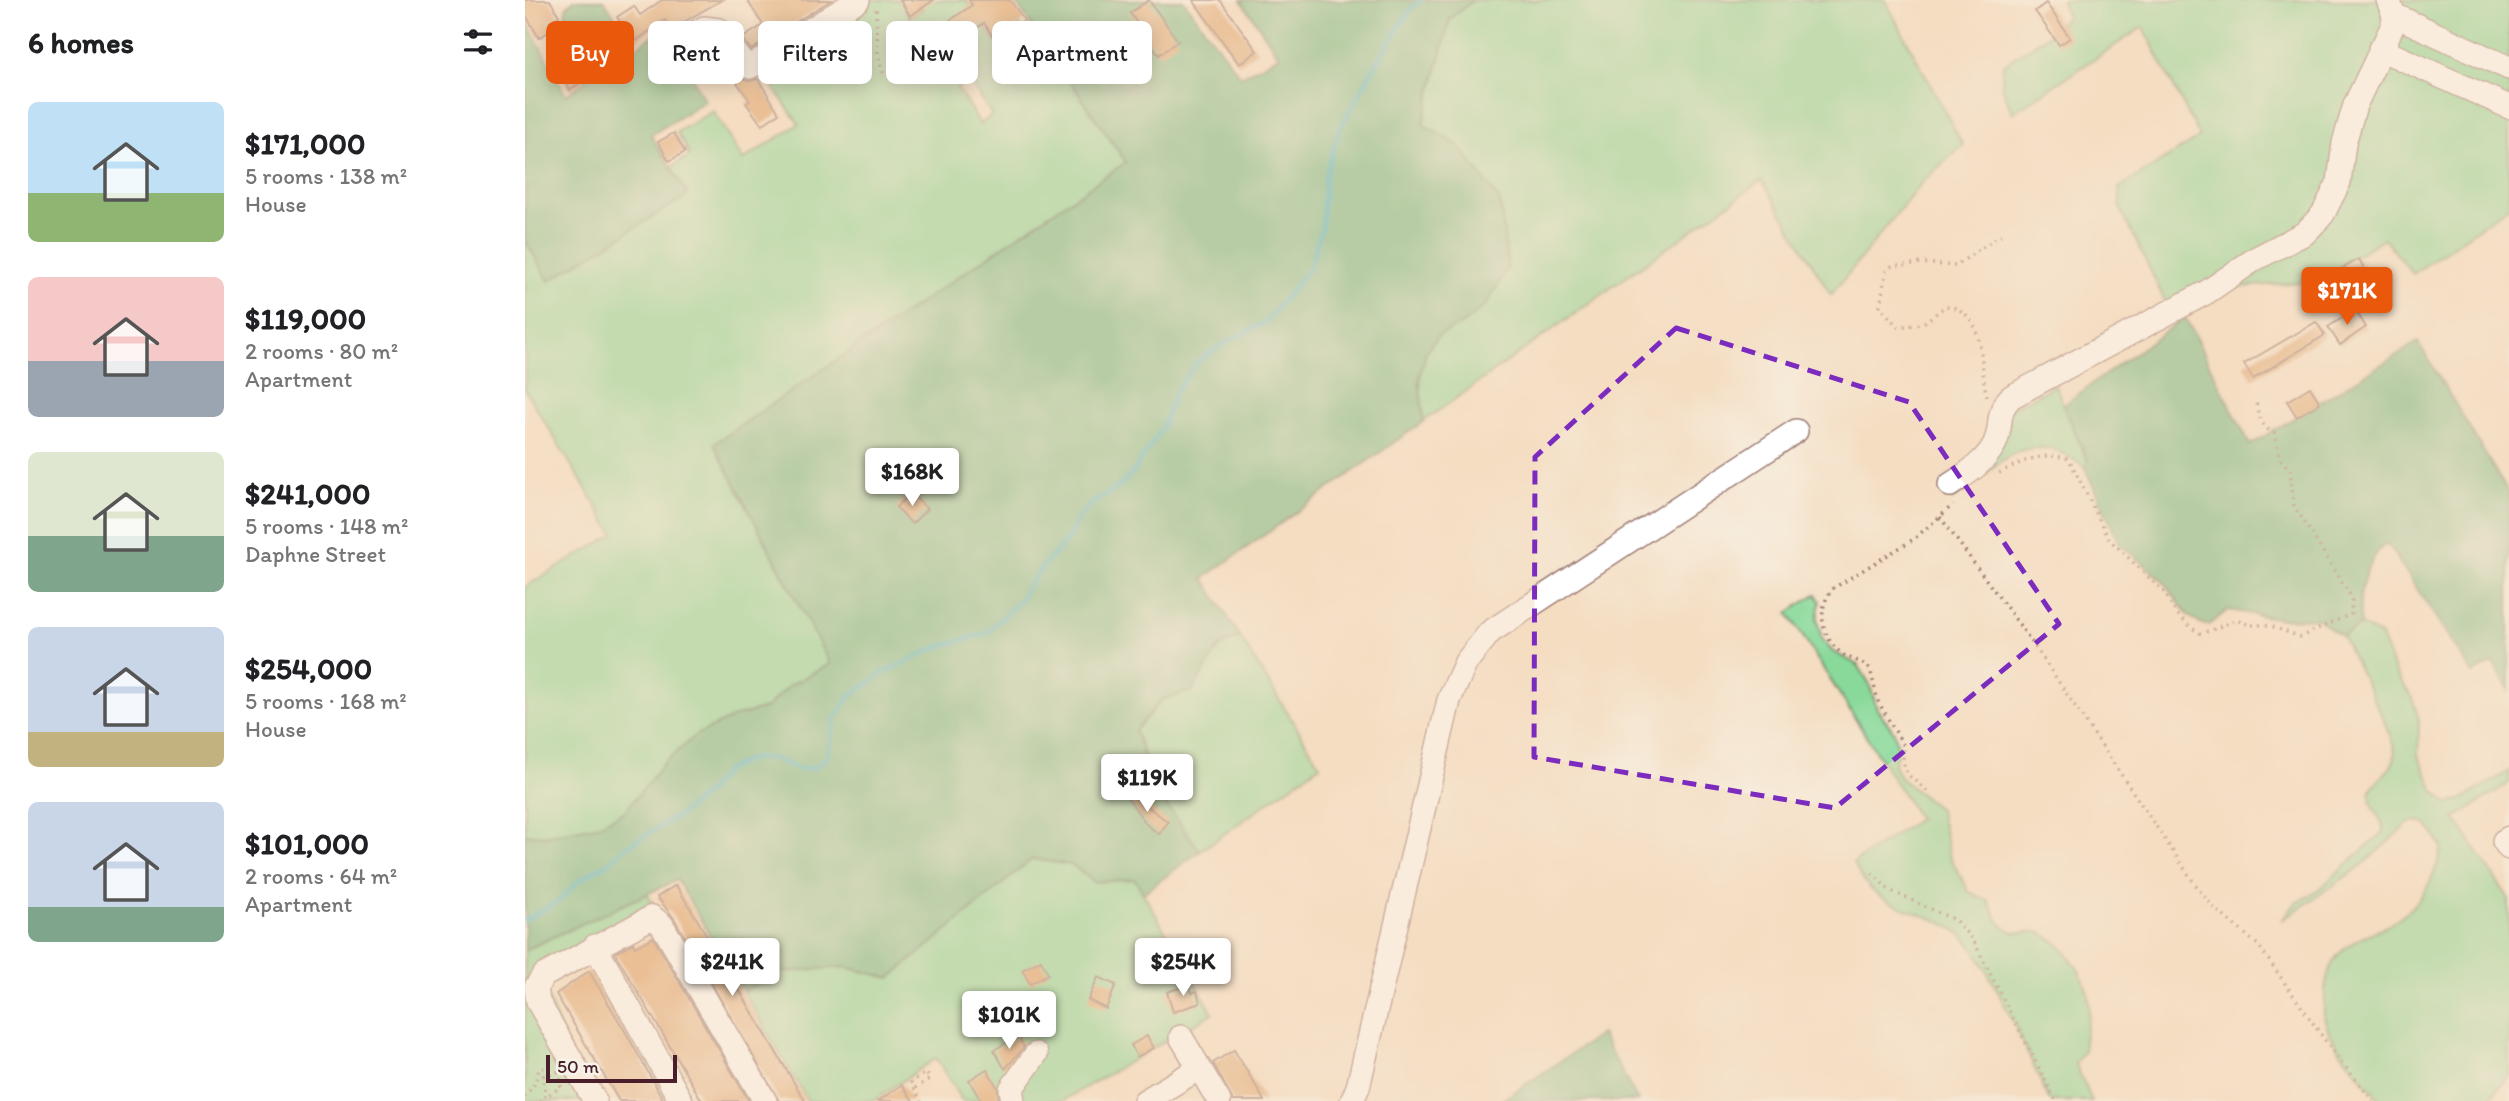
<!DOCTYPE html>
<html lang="en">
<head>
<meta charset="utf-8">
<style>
  body { margin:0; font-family:Itim,sans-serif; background:#f2f2f2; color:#202124; height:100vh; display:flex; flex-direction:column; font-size:26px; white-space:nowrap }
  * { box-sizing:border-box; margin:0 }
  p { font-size:23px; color:#757577 }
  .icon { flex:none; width:38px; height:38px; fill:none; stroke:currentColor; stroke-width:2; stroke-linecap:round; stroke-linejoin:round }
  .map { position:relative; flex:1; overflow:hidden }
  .panel { display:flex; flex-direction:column; background:#fff; width:525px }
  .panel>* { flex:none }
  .guide { position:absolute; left:21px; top:21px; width:665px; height:63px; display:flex; gap:14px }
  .scale { position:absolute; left:21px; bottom:18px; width:131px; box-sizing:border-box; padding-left:7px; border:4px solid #4a1f2b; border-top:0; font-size:19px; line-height:24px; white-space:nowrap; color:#4a1f2b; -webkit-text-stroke:5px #f7f3e8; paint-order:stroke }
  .price { position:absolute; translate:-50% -60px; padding:0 16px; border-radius:7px; background:#fff; color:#222; font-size:23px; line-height:46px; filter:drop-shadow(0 2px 4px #0008) }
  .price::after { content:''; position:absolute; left:50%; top:42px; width:21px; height:16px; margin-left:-10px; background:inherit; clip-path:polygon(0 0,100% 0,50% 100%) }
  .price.current { background:#ea580c; color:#fff }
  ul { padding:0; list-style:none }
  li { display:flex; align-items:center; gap:21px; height:175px; padding:0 28px }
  li span { display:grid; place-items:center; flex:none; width:196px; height:140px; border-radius:10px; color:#555 }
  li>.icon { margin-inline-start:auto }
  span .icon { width:84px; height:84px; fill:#fffc; stroke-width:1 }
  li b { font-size:30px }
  h2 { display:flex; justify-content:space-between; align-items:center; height:84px; padding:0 28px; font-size:30px }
  .pill { padding:0 24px; border-radius:10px; background:#fff; box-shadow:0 4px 18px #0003; font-size:24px; line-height:63px }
  .pill.current { background:#ea580c; color:#fff }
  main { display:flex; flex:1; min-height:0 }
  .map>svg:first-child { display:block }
  .green { fill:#88d99a; stroke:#697c62; stroke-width:2; fill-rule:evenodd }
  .forest { fill:#6eb982; stroke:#5c6c56; stroke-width:2 }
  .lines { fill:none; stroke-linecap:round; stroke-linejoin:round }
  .stream { stroke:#46b5be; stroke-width:5 }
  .building { fill:#dd9b60 }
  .minor-casing { stroke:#9f7e76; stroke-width:26 }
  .path { stroke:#9f7e76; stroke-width:3.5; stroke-dasharray:2 5; stroke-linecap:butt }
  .minor { stroke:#fff; stroke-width:23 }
  .marked { fill:none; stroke:#7b2cbf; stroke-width:5; stroke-dasharray:14 9; stroke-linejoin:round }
</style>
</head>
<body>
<main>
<section class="panel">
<h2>6 homes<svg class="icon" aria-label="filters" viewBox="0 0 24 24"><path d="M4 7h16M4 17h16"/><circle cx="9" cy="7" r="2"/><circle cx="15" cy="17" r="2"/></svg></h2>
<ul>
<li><span style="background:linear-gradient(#bfe0f5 65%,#8fb573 0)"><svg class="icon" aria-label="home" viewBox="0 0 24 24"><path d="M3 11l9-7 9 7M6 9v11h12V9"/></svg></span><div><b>$171,000</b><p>5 rooms · 138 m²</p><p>House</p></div></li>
<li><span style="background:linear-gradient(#f6c9c9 60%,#9aa5b1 0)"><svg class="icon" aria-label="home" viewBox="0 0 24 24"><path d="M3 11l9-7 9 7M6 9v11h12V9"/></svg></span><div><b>$119,000</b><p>2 rooms · 80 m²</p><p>Apartment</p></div></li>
<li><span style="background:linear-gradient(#dfe7d0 60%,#7fa58c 0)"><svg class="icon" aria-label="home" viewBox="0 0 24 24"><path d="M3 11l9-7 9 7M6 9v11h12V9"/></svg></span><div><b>$241,000</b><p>5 rooms · 148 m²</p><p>Daphne Street</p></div></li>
<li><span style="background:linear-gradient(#c9d6e8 75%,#c2b280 0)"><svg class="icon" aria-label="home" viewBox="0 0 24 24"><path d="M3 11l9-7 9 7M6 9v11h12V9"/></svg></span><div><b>$254,000</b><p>5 rooms · 168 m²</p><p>House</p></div></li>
<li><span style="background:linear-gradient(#c9d6e8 75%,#7fa58c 0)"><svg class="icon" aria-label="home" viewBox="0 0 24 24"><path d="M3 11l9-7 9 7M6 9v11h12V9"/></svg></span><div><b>$101,000</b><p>2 rooms · 64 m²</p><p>Apartment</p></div></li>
</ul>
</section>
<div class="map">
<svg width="1984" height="1101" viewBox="0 0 1984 1101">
  <rect width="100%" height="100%" fill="#f7f3e8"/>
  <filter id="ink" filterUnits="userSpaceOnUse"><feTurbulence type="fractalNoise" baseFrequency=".0143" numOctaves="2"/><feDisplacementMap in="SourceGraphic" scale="14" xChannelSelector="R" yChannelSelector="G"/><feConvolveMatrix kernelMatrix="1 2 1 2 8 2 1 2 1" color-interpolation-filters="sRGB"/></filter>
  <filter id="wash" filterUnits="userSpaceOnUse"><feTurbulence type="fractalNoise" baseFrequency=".00686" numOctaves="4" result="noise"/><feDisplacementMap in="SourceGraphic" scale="28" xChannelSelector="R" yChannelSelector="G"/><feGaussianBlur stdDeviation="1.57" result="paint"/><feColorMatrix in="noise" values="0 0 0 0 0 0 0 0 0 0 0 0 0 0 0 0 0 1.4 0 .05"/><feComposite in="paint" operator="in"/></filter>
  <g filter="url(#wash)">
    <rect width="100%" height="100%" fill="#f4ddc1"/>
    <!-- green -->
    <g class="green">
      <path d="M344 0H376L385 18 398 9 392 0H441L470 42 495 26 499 31 506 26 601 162 189 444 305 664 265 685 241 708 209 717 139 763 100 812 72 826 18 836 0 834V587L89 534 0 390V240L24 280 163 195 146 167 165 155 152 132 188 111 218 160 274 124 235 68ZM444 80 467 115 455 124 432 88Z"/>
      <path d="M948 0H1360L1438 145 1398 181 1306 295 1237 180 899 421C895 393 889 357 913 336 920 330 931 327 939 323L934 146 898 124 925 19Z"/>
      <path d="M1537 0H1984V206L1888 274 1859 238 1790 281 1704 288 1650 322 1596 209 1594 188 1675 137 1618 27 1487 113 1477 86 1478 65 1523 35 1541 17Z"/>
      <path d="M1530 385 1563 462 1560 468C1503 421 1474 465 1427 500L1423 492 1479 412Z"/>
      <path d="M1291 594 1295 601 1292 620 1297 640 1308 652 1333 665 1344 683 1352 709 1369 732 1373 749 1369 765 1375 778 1414 809 1425 857 1444 892 1464 901C1469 913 1473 925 1486 931 1494 935 1504 930 1512 932 1537 939 1563 977 1564 1003 1565 1020 1557 1034 1559 1051L1550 1063 1567 1101H1525C1509 1068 1460 954 1437 935 1410 913 1365 911 1343 886 1337 879 1333 871 1328 863L1394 819 1263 613Z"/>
      <path d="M1836 625 1856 636 1870 673 1887 697 1894 720 1893 755 1909 790 1923 803 1934 801 1984 771V783L1930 818 1984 899V1076L1963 1101H1855C1837 1074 1806 1049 1799 1016 1798 1010 1800 1001 1800 994 1803 932 1852 943 1889 905 1903 891 1912 867 1917 848 1908 833 1904 818 1885 822L1836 866 1756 921 1771 903 1792 891 1858 832C1859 817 1846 811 1845 797 1844 780 1868 774 1870 756 1872 739 1827 657 1817 636Z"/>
      <path d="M715 637 795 765 675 851 633 794 610 731 636 700 667 691 694 647Z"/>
      <path d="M507 859 547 865 569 882 610 879 688 1013 537 1101H437L411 1058 348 1101H283L218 991 257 972 320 967 365 978Z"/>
      <path d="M122 893 130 907 12 971 64 1101H0V950Z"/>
    </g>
    <!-- forest -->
    <g class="forest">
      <path d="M49 0H79L110 48 139 28 180 101 126 135 163 195 24 281 0 240V19L41 95 61 81 38 45 41 8Z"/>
      <path d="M489 0H658L716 77 754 56 716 0H948L925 19 898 124 934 146 975 201 983 267 962 304 939 323 914 335 901 352 894 380 899 421 679 578 715 637 694 647 667 691 636 700 610 731 633 794 675 851 618 893 610 879 569 882 547 865 507 859 365 978 320 967 257 972 218 991 152 880 0 950V834L18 836 71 826 99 812 139 763 171 735 209 717 241 708 265 685 305 664 189 444 601 162Z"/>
      <path d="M1660 317 1725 445 1893 342 1984 494V690L1968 662 1948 674 1862 543C1838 561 1832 597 1836 625L1817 636 1791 618 1757 619 1703 610 1684 625 1675 624 1663 615 1638 581 1595 544 1560 468 1563 461 1538 405Z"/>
      <path d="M1076 1034 1113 1101H976Z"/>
    </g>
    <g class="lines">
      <!-- stream -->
      <path class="stream" d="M0 920 35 900 56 879 83 863 99 848 156 814 183 792 200 771 224 759 247 758 273 769 289 768 302 757 310 719 325 696 358 673 410 648 462 633 494 601 512 573 544 538 551 520 564 505 595 486 608 472 637 428 649 394 671 363 698 344 741 322 785 267 797 226 800 178 814 130 854 59 887 7 897 0"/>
    </g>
    <g id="blocks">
      <!-- building -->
      <g class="building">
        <path d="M0 0H25L34 16 24 22 28 29 14 38 0 14Z"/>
        <path d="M137 0H197L146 29 140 20 111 41 108 35 105 36 92 17 109 6 115 15Z"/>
        <path d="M222 0H306L226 50 218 38 238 25Z"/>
        <path d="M375 0H409L385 16Z"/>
        <path d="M444 0H485L499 20 470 40 459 23 429 44 417 26 447 5Z"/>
        <path d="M624 0 653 41 634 55 605 13Z"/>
        <path d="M668 0H695L732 51 714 64Z"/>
        <path d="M1521 3 1545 38 1534 45 1510 11Z"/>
        <path d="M194 54 213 77 225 81 233 79 254 113 237 125 221 103 225 101 203 70 199 72 189 57Z"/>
        <path d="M50 67 58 81 45 90 36 76Z"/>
        <path d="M149 133 160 152 144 161 133 142Z"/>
        <path d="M1834 259 1849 286 1821 301 1806 275Z"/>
        <path d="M1830 310 1841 327 1815 345 1803 327Z"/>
        <path d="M1791 322 1800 335 1728 379 1719 364Z"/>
        <path d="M1785 387 1795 403 1772 417 1762 401Z"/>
        <path d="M386 493 402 509 387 524 371 507Z"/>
        <path d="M601 790 643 822 634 834 622 825 599 793Z"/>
        <path d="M151 885 184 939 280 1101H254L149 918 132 897Z"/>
        <path d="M128 937 224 1101H177L90 953 108 943 110 947Z"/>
        <path d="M516 960 523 974 505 984 497 970Z"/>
        <path d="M64 971 100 1031 139 1101H94L31 994Z"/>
        <path d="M573 977 591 985 581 1009 563 1000Z"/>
        <path d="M664 985 667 993 672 991 675 1003 648 1012 642 992Z"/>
        <path d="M493 1036 499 1047 480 1069 469 1050Z"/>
        <path d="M622 1036 629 1048 612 1057 606 1045Z"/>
        <path d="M709 1050 734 1091 739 1101H708L688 1063Z"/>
        <path d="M462 1069 473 1088 474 1101H456L444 1080Z"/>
        <path d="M377 1085 388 1101H353Z"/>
      </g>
    </g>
  </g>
  <g filter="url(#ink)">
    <use href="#blocks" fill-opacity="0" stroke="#9f7e76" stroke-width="2"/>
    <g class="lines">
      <!-- minor casing -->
      <g class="minor-casing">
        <g id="minor">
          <path d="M1869 15 1984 68"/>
          <path d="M152 42 179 28 194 30 219 64 225 67 333 0"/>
          <path d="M1855 49 1984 107"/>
          <path d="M1425 485C1442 474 1466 458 1472 438 1477 420 1472 411 1486 397L1682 292 1730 259 1780 233 1798 214 1814 182 1819 143 1830 105 1868 25 1869 15 1863 0"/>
          <path d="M1984 838 1979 841 1984 848"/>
          <path d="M70 946 156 1101"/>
          <path d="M656 1037 694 1101"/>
          <path d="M70 1101 13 1002 11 987 18 976 127 917 137 925 240 1101"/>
          <path d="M488 1101 486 1089 511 1054"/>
          <path d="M620 1101 673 1069"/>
          <path d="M827 1101 833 1087 924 700 941 662 965 632 1271 431"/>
        </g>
      </g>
      <!-- path -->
      <g class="path">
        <path d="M351 9 353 53 358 73"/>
        <path d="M1462 396C1453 368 1464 311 1421 306L1397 324 1373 327 1355 306 1361 271 1367 266 1398 263 1430 266 1476 235"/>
        <path d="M1474 473C1498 461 1517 451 1544 459L1584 539 1639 592 1651 613 1668 629 1675 633 1684 631 1711 620 1725 625H1743L1775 637 1826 614 1827 598 1769 506 1765 469 1755 459 1749 433C1736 427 1733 415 1731 402"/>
        <path d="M1415 517 1504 638 1674 890 1689 908 1733 945 1807 1050 1848 1101"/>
        <path d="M1402 791 1382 774 1378 761V745L1353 701 1345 669C1336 660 1325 660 1316 653 1295 636 1292 609 1307 589L1389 539 1428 505"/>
        <path d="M1347 873 1364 890 1430 920 1448 940 1531 1101"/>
        <path d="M34 1071 36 1087 20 1097 18 1076Z"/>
        <path d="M390 1088 405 1079 401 1073 386 1082 396 1101"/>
        <path d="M0 1097 10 1083 14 1069 18 1068 22 1073"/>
        <path d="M15 1101 20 1097"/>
      </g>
      <!-- minor -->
      <use href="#minor" class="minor"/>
    </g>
  </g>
  <!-- marked area -->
  <path d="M0 0H1984V1101H0ZM1151 328 1384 402 1534 624 1310 808 1009 757 1010 457Z" fill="#f4ddc1" fill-opacity=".55" fill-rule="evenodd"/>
  <path class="marked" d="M1151 328 1384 402 1534 624 1310 808 1009 757 1010 457Z"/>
</svg>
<div class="scale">50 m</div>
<b class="price current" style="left:1822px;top:327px">$171K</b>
<b class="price" style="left:387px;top:508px">$168K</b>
<b class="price" style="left:622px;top:814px">$119K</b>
<b class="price" style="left:207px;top:998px">$241K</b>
<b class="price" style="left:658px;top:998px">$254K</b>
<b class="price" style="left:484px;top:1051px">$101K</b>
<div class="guide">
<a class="pill current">Buy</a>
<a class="pill">Rent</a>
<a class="pill">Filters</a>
<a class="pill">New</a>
<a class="pill">Apartment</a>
</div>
</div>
</main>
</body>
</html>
